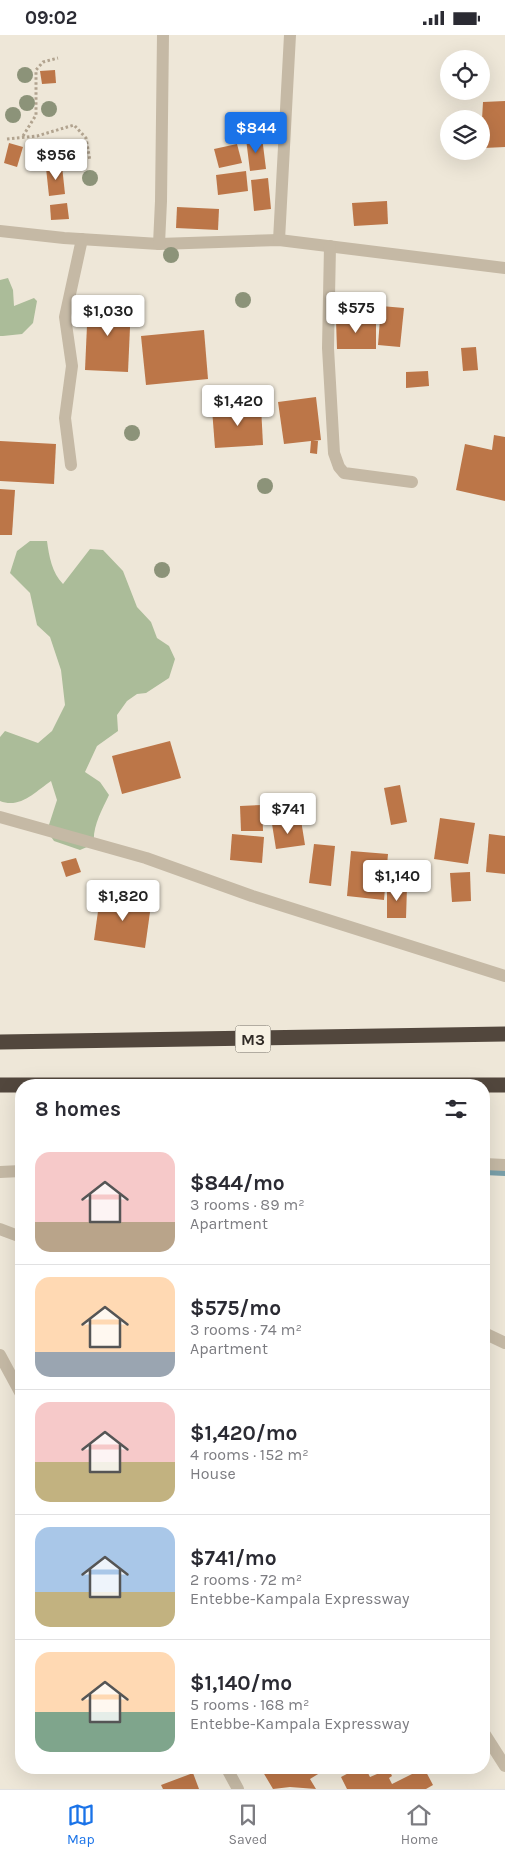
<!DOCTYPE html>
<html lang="en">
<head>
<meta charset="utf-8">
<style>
  body { margin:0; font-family:Karla,sans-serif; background:#f7f7f7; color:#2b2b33; height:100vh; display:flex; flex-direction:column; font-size:19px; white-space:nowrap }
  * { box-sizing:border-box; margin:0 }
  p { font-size:16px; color:#7c7c81 }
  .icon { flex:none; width:28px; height:28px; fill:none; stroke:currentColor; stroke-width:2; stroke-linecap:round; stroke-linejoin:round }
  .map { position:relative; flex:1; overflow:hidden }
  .details { position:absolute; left:15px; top:1044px; width:475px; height:695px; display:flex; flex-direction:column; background:#fff; border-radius:20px; box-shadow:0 5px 20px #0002 }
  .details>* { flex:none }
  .fabs { position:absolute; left:440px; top:15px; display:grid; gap:10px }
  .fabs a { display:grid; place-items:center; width:50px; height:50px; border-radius:50%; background:#fff; box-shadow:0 5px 20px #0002; font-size:25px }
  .price { position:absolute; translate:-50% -42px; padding:0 11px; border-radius:5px; background:#fff; color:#222; font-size:16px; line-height:32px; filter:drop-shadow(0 1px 2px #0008) }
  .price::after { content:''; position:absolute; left:50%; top:30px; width:15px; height:11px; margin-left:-8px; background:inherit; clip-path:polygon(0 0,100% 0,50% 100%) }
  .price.active { background:#1a73e8; color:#fff }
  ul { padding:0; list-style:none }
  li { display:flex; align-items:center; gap:15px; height:125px; padding:0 20px }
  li+li { border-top:1px solid #e1e1e2 }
  li span { display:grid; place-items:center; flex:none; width:140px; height:100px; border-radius:15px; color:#555 }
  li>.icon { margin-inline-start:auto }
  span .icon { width:60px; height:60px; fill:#fffc; stroke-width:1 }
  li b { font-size:21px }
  h2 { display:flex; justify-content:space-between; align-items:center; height:60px; padding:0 20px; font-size:21px }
  .status { display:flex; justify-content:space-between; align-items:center; height:35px; padding:0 25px; background:#fff; direction:ltr }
  .status svg { height:14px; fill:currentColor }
  .tab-bar { display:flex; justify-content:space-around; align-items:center; height:70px; border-top:1px solid #e1e1e2; background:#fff; font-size:14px; color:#7c7c81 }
  .tab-bar a { display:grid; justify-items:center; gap:2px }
  .tab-bar .active { color:#1a73e8 }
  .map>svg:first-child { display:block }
  .green { fill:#abbc99 }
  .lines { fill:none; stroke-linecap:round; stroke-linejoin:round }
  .stream { stroke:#799fa9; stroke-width:8 }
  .building { fill:#bc7648 }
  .path { stroke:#b1a38f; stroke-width:3; stroke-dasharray:2.5 2.5; stroke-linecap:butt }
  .minor { stroke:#c5b9a5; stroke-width:12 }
  .motorway { stroke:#52473d; stroke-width:15 }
  .tree { fill:#8c9379 }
  .labels { text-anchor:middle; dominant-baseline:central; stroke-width:4; stroke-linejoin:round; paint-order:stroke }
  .shield { fill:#f7f1e3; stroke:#6c665f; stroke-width:1 }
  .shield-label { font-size:16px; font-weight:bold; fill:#312b26 }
</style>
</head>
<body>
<div class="status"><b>09:02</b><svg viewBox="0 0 49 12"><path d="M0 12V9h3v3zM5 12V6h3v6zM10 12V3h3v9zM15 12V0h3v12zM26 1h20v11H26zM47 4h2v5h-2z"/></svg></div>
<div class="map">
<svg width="505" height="1754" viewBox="0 0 505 1754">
  <rect width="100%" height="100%" fill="#eee7d8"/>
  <!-- green -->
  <g class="green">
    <path d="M8 243 13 255 14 271 34 263 37 266 33 288 22 299 3 301H0V245Z"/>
    <path d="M30 506H47C49 521 52 538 63 549L90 514 103 515 123 536 137 572 151 587 157 603 169 611 175 624 169 643 146 658 137 659 127 666 117 680 118 696 97 711 85 737 100 747 109 760C102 775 92 792 94 809L80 815 54 806 47 796 57 765 51 746C35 757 20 774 0 766V702L5 696 38 708 52 696 65 670 61 635 50 602 37 590 30 558 10 538 17 516Z"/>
  </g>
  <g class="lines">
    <!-- stream -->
    <path class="stream" d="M484 1136 505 1137"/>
  </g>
  <!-- building -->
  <g class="building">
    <path d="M55 35 56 48 42 49 40 36Z"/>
    <path d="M505 66V112L484 113V102H481L483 67Z"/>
    <path d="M262 102 266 134 250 136 246 104Z"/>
    <path d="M9 108 23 112 17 132 4 128Z"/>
    <path d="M237 109 242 128 219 133 214 114Z"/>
    <path d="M62 131 65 159 49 161 46 133Z"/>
    <path d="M246 136 248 156 218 160 216 140Z"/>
    <path d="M268 143 271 174 254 176 251 145Z"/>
    <path d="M387 166 388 189 354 191 352 168Z"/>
    <path d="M67 168 69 184 51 185 50 170Z"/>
    <path d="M177 172 219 174 218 195 176 193Z"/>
    <path d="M88 268 131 270 128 337 85 335Z"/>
    <path d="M381 271 404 273 400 312 378 310Z"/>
    <path d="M336 285H376V314H337Z"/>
    <path d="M204 295 208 344 146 350 141 301Z"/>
    <path d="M476 312 478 335 463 336 461 313Z"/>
    <path d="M428 336 429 351 406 353V337Z"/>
    <path d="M316 362 321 405 313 406H318L317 419 310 418 311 406 284 409 278 367Z"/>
    <path d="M261 371 263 410 215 413 212 374Z"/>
    <path d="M494 400 505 402V466L456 455 465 409 492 415Z"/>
    <path d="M0 406 56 409 54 449 0 446Z"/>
    <path d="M0 454 15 455 12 500H0Z"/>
    <path d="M170 706 181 743 122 759 112 721Z"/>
    <path d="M400 750 407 787 391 790 384 753Z"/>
    <path d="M262 770 263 796H241L240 771Z"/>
    <path d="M440 783 475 788 468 829 434 824Z"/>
    <path d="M301 785 305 810 276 814 272 789Z"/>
    <path d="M232 799 264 802 262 828 230 825Z"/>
    <path d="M489 799 505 801V839L486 837Z"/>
    <path d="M314 809 335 811 331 851 309 848Z"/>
    <path d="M351 816 388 819 384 865 347 861Z"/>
    <path d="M76 823 81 837 66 842 61 827Z"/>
    <path d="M470 837 471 866 452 867 450 838Z"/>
    <path d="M387 851H407L406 883H387Z"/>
    <path d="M100 862 151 870 145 913 94 905Z"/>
    <path d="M260 1732H320L323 1736 310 1744 316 1754 290 1752 273 1754Z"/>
    <path d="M360 1732H365L370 1742 377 1739 373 1732H388L392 1741 389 1743 392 1749 424 1733 433 1750 426 1754H347L341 1742Z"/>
    <path d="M193 1738 199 1754H163L161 1750Z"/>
  </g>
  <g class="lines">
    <!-- path -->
    <g class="path">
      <path d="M23 101 36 80V35L43 27 58 23"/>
      <path d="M7 104 37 101 74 90 86 103 90 126"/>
    </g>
    <!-- minor -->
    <g class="minor">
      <path d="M0 196 64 203 159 209 279 205 505 233"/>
      <path d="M279 205 290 0"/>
      <path d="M159 209 161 166 163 0"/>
      <path d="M330 211 328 313 334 418 339 432 344 438 412 447"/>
      <path d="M71 430 65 383 72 331 65 282 82 204"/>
      <path d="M0 782 146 823 252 861 505 941"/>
      <path d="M484 1129 505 1130"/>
      <path d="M0 1137 21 1136"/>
      <path d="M0 1194 21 1202"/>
      <path d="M484 1298 505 1308"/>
      <path d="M0 1320 21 1359"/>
      <path d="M484 1698 505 1731"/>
      <path d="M226 1732 238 1754"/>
    </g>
    <!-- motorway -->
    <g class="motorway">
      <path d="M0 1007 505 999"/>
      <path d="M0 1050H505"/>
    </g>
  </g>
  <!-- trees -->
  <g class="tree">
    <circle cx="25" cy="40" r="8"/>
    <circle cx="27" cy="68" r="8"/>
    <circle cx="49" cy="74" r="8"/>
    <circle cx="13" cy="80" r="8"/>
    <circle cx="90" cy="143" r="8"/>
    <circle cx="171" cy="220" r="8"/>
    <circle cx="243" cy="265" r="8"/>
    <circle cx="132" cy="398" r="8"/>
    <circle cx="265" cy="451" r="8"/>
    <circle cx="162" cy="535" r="8"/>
  </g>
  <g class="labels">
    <!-- shield labels -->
    <rect class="shield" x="235.5" y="990.5" width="35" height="27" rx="4"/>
    <g class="shield-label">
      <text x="253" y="1004">M3</text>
    </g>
  </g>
</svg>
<div class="fabs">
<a><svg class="icon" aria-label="locate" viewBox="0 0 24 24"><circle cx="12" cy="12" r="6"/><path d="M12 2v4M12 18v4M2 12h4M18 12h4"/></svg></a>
<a><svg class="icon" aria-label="layers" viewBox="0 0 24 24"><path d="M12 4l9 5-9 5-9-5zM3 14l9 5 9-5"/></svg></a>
</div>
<b class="price active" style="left:256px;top:119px">$844</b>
<b class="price" style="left:56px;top:146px">$956</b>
<b class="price" style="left:356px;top:299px">$575</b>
<b class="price" style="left:108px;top:302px">$1,030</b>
<b class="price" style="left:238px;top:392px">$1,420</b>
<b class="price" style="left:288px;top:800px">$741</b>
<b class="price" style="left:397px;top:867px">$1,140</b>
<b class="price" style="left:123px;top:887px">$1,820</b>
<section class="details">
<h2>8 homes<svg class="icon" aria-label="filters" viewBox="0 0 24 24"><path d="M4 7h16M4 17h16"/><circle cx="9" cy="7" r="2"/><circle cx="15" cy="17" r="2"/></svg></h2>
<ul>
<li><span style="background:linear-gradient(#f6c9c9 70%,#b9a48a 0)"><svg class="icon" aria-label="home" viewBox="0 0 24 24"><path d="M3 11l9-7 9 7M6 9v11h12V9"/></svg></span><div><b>$844/mo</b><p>3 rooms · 89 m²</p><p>Apartment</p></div></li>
<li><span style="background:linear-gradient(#ffd9b3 75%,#9aa5b1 0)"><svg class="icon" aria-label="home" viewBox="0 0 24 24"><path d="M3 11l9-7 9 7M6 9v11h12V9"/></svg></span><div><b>$575/mo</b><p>3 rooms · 74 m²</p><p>Apartment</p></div></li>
<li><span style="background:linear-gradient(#f6c9c9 60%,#c2b280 0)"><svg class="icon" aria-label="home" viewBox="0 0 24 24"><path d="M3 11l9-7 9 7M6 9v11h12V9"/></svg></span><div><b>$1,420/mo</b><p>4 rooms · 152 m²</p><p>House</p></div></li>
<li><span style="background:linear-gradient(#a9c7e8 65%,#c2b280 0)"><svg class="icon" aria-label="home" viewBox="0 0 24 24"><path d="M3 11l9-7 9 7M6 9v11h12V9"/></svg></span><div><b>$741/mo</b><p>2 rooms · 72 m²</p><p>Entebbe-Kampala Expressway</p></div></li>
<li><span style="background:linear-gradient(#ffd9b3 60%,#7fa58c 0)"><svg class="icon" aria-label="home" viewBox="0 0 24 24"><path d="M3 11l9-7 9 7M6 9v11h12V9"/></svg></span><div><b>$1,140/mo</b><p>5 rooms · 168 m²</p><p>Entebbe-Kampala Expressway</p></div></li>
</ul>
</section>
</div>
<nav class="tab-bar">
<a class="active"><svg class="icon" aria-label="map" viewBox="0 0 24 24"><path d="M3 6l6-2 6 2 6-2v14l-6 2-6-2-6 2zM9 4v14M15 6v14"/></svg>Map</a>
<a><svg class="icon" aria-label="saved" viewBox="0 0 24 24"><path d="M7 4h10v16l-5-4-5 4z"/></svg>Saved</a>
<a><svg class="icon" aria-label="home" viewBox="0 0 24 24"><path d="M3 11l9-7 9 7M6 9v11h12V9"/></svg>Home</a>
</nav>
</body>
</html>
